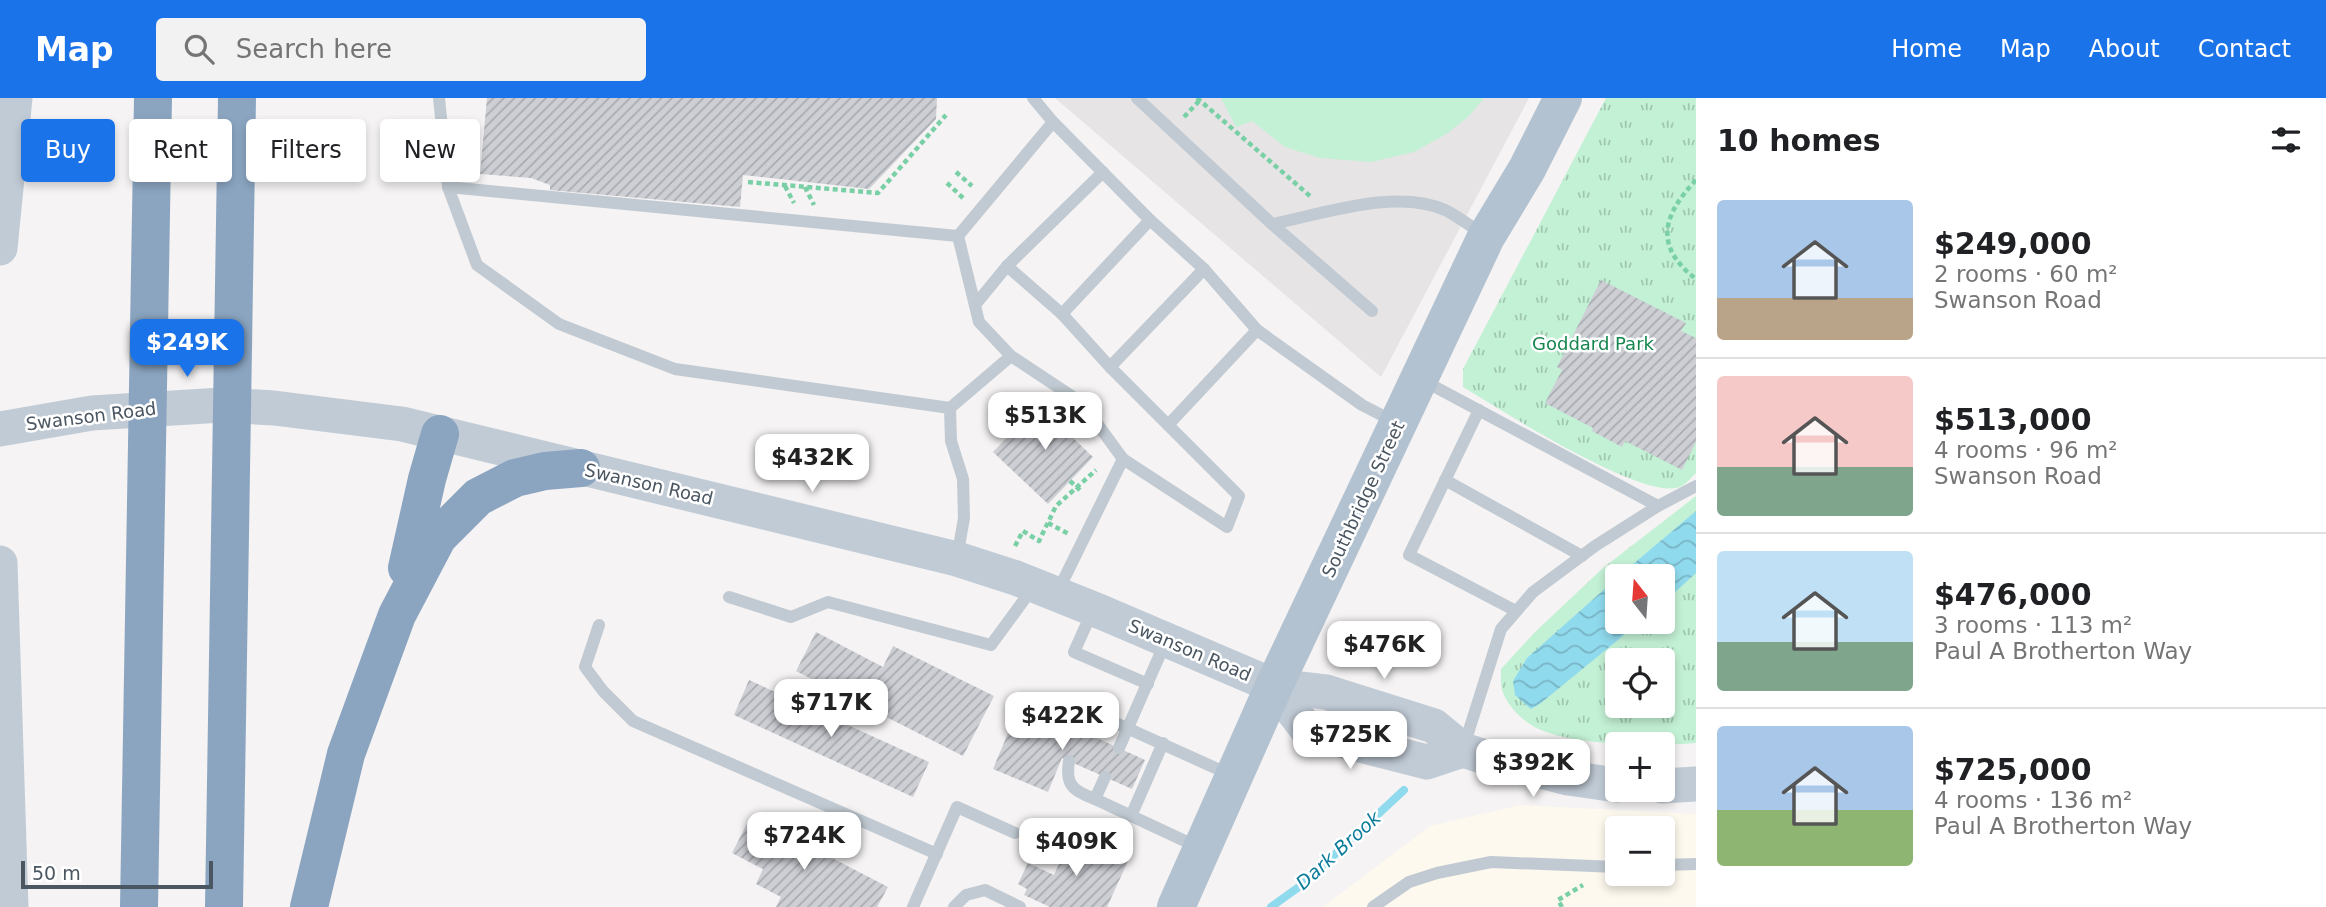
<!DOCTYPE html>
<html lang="en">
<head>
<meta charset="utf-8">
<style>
  body { margin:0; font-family:"DejaVu Sans",sans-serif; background:#f2f2f2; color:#202124; height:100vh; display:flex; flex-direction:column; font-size:26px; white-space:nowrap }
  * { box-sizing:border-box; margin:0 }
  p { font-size:23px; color:#757577 }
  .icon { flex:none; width:38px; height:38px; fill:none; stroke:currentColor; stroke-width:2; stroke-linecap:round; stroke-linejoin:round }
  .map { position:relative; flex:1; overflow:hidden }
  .side { display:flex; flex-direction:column; background:#fff; width:630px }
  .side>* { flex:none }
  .top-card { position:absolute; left:21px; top:21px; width:665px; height:63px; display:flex; gap:14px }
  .needle { width:46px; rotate:343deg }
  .buttons { position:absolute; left:1605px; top:466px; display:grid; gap:14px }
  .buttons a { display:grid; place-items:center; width:70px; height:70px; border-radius:7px; background:#fff; box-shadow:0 4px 10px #0003; font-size:35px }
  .scale { position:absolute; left:21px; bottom:18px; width:192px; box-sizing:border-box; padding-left:7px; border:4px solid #4a5661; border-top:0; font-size:19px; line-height:24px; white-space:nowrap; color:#4a5661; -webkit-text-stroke:5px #fff; paint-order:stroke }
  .price { position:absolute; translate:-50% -60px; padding:0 16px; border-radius:14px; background:#fff; color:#222; font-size:23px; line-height:46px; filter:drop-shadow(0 2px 4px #0008) }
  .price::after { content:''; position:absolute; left:50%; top:42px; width:21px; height:16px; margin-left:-10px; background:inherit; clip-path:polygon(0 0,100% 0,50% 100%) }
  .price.selected { background:#1a73e8; color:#fff }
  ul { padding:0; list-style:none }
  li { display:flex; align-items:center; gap:21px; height:175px; padding:0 21px }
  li+li { border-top:2px solid #e0e0e0 }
  li span { display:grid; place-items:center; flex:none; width:196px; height:140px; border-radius:7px; color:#555 }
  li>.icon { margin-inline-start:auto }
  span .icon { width:84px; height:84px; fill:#fffc; stroke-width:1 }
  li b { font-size:30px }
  h2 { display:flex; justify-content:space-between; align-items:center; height:84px; padding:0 21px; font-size:30px }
  .chip { padding:0 24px; border-radius:7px; background:#fff; box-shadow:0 4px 10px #0003; font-size:24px; line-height:63px }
  .chip.selected { background:#1a73e8; color:#fff }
  header { display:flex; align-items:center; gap:42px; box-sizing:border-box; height:98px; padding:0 35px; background:#1a73e8; color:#fff }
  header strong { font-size:33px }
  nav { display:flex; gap:38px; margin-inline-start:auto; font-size:24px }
  .search { width:490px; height:63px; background:#f2f2f2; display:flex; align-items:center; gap:18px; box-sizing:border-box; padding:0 24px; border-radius:7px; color:#757577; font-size:26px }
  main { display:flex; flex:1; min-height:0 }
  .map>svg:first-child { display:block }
  .commercial { fill:#fdf9ef; fill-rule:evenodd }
  .education { fill:#e6e4e5 }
  .park { fill:url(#park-tufts); fill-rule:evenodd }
  .pitch { fill:#c3f1d5 }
  .water { fill:url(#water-waves) }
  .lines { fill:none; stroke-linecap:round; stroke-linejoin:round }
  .stream { stroke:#90daee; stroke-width:8 }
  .building { fill:url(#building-hatch) }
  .path { stroke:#7ad0a6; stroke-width:4.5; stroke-dasharray:5 3.5; stroke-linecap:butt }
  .lane { stroke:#c1cad2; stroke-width:12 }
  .secondary { stroke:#c1cbd6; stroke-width:35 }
  .primary { stroke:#b3c2d1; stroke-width:38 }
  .highway { stroke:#8ba5c1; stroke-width:38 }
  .labels { text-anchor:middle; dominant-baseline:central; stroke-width:5; stroke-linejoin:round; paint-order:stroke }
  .park-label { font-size:18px; fill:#17864f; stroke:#fff }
  .street-label { font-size:18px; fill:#4a5661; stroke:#fff }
  .water-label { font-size:19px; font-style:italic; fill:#0c7c9b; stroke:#fff }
</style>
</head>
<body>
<header>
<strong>Map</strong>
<div class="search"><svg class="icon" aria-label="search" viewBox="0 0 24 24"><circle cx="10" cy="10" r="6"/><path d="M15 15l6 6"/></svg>Search here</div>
<nav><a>Home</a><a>Map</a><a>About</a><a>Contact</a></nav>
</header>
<main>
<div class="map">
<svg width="1696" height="809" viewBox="0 0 1696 809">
  <defs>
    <pattern id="park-tufts" width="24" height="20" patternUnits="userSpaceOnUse" patternTransform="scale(1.75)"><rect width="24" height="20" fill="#c3f1d5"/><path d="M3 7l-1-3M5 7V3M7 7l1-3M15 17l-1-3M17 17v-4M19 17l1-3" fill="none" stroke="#a0c6b0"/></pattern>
    <pattern id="water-waves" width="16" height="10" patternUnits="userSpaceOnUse" patternTransform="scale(1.75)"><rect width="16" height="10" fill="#90daee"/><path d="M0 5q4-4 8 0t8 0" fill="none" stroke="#78b4c4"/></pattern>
    <pattern id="building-hatch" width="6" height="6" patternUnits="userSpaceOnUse" patternTransform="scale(1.75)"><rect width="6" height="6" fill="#cdcfd5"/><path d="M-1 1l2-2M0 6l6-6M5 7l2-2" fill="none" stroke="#a8abb0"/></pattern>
  </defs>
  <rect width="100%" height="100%" fill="#f5f3f3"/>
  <!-- commercial -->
  <path class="commercial" d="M1520 707 1696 716V809H1323L1430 728ZM1617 730H1662V775H1617Z"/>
  <!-- education -->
  <path class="education" d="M1055 0H1529L1381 279Z"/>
  <!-- park -->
  <g class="park">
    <path d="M1606 0H1696V375C1692 379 1685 387 1680 389 1642 403 1500 311 1463 289V271Z"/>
    <path d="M1696 398V645C1657 648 1569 649 1533 628 1521 621 1510 610 1504 597 1500 590 1501 579 1501 571L1534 535 1603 470ZM1617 478H1662V523H1617ZM1617 562H1662V607H1617Z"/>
  </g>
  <!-- pitch -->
  <path class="pitch" d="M1221 0H1484L1469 18 1448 35 1414 54 1371 64 1320 60 1285 49 1252 23 1236 29Z"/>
  <!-- water -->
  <g class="water">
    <path d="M1696 413V475L1663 505 1662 478H1619Z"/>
    <path d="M1617 480V523H1641L1541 605 1531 611 1515 597 1513 583 1527 560Z"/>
  </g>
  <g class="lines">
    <!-- stream -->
    <path class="stream" d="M1271 809 1303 786 1404 692"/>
  </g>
  <!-- building -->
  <g class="building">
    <path d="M487 0H937L936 21 869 91 743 77 740 109 550 92V87L531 80 480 76Z"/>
    <path d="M1601 182 1686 225 1681 233 1696 240V344L1682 372 1625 343 1622 349 1592 333 1593 330 1545 305 1562 272 1557 269Z"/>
    <path d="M1039 306 1057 324 1070 311 1083 323 1070 337 1093 359 1048 406 993 354Z"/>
    <path d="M816 534 883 569 893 548 994 598 963 658 796 573Z"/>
    <path d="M749 582 929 664 913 699 734 617Z"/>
    <path d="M1044 603 1080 618 1075 630 1145 662 1132 691 1062 660 1048 694 993 671 1011 628 1030 636Z"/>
    <path d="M751 718 888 789 877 809H776L781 799 756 786 763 771 732 755Z"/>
    <path d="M1072 737 1128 763 1107 809H1050L1024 797 1027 791 1018 786 1028 765 1054 777Z"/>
  </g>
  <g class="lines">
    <!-- path -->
    <g class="path">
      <path d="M1197 0 1310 98"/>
      <path d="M1184 19 1200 2"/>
      <path d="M956 74 972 88"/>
      <path d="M1696 82C1663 117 1653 148 1696 181"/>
      <path d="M748 84 878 95 946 17"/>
      <path d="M947 85 963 100"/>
      <path d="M785 88 794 105"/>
      <path d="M805 89 814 107"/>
      <path d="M1070 383 1082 394"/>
      <path d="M1048 425 1069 436"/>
      <path d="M1015 448 1023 433 1039 443 1056 408 1096 372"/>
      <path d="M1627 785 1653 784"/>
      <path d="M1562 809 1558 802 1583 787"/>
    </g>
    <!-- lane -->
    <g class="lane">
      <path d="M439 0 448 89 477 167 559 226 675 271 950 310"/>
      <path d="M1033 0 1053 24 1150 122 1204 171 1257 232 1362 307 1395 324"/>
      <path d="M1137 0 1272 126 1372 213"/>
      <path d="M448 89 958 138"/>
      <path d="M1272 126C1323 116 1396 90 1445 112 1458 118 1470 128 1482 136"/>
      <path d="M1007 168 1062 216 1110 269 1239 398 1227 429 1123 361"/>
      <path d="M975 207 1007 168 1103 74"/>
      <path d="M1062 216 1150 122"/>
      <path d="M1011 258 979 224 958 138 1053 24"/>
      <path d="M1110 269 1204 171"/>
      <path d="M1424 283 1658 408"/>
      <path d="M1479 312 1409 457 1516 513"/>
      <path d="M1169 326 1257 232"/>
      <path d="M1445 382 1582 458"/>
      <path d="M957 460 964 420 963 381 951 343 950 310 1011 258 1082 305 1123 361 1058 493"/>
      <path d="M729 499 791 519 828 504 991 547 1032 491"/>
      <path d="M1092 514 1074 554 1148 586"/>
      <path d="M599 527 585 569 603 593 633 623 937 756"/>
      <path d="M1084 634 1098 623 1109 622 1231 677"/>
      <path d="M1464 648 1501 531 1533 494 1595 448 1658 408 1696 388"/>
      <path d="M1119 650 1165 545"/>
      <path d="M1069 663C1065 687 1073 693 1095 701"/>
      <path d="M1105 679 1095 701 1200 750"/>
      <path d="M1131 718 1163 645"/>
      <path d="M1662 767 1696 766"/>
      <path d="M913 809 957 709 1015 735"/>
      <path d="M954 809 966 797 985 792 1020 809"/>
      <path d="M1373 809 1409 784 1437 775 1491 764 1617 769"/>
    </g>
    <!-- secondary -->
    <g class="secondary">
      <path d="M0 150 15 0"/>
      <path d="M0 331 92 315 222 307 274 310 402 326 957 461 1016 480 1101 514 1274 588 1326 594 1434 628 1463 652 1482 658 1568 680 1617 687"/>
      <path d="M0 465 11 809"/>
      <path d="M1274 588 1309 634 1427 664 1463 652"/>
      <path d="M1662 688 1696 686"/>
    </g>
    <!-- primary -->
    <path class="primary" d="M1176 809 1274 588 1486 139 1527 71 1563 0"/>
    <!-- highway -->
    <g class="highway">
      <path d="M407 470 427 381 440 336"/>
      <path d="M139 809 153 0"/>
      <path d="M224 809 237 0"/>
      <path d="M309 809 346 656 397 517 438 439 478 399 515 380 545 373 581 370"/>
    </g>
  </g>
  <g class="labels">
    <!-- park labels -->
    <g class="park-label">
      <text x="1593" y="245">Goddard Park</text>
    </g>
    <!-- street labels -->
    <g class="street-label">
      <text transform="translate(91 318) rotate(-7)">Swanson Road</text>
      <text transform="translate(649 386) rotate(13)">Swanson Road</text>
      <text transform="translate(1363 401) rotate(-65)">Southbridge Street</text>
      <text transform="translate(1190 552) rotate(23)">Swanson Road</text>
    </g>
    <!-- water labels -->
    <g class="water-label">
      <text transform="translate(1338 752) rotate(-42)">Dark Brook</text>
    </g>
  </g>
</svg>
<div class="buttons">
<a><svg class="needle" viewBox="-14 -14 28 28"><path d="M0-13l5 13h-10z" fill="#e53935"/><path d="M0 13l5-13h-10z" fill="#757577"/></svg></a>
<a><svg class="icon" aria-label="locate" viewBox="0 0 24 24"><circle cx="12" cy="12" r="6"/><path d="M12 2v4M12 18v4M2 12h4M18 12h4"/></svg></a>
<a>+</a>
<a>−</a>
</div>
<div class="scale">50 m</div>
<b class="price selected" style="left:187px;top:281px">$249K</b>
<b class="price" style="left:1045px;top:354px">$513K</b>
<b class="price" style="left:812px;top:396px">$432K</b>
<b class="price" style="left:1384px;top:583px">$476K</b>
<b class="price" style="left:831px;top:641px">$717K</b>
<b class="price" style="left:1062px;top:654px">$422K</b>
<b class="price" style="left:1350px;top:673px">$725K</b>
<b class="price" style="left:1533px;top:701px">$392K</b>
<b class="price" style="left:804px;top:774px">$724K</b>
<b class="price" style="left:1076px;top:780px">$409K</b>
<div class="top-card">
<a class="chip selected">Buy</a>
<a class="chip">Rent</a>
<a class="chip">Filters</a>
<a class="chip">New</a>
</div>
</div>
<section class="side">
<h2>10 homes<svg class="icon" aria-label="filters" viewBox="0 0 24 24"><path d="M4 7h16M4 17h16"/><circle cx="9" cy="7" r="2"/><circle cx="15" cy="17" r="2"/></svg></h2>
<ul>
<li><span style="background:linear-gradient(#a9c7e8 70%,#b9a48a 0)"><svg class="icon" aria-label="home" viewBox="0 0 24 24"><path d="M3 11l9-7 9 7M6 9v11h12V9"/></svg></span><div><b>$249,000</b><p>2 rooms · 60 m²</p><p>Swanson Road</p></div></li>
<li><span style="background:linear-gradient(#f6c9c9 65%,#7fa58c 0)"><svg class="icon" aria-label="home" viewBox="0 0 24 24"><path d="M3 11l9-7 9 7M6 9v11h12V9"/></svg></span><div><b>$513,000</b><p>4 rooms · 96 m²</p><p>Swanson Road</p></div></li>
<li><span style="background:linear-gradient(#bfe0f5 65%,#7fa58c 0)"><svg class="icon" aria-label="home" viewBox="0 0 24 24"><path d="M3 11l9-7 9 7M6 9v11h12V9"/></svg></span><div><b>$476,000</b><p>3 rooms · 113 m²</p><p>Paul A Brotherton Way</p></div></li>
<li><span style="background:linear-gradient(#a9c7e8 60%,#8fb573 0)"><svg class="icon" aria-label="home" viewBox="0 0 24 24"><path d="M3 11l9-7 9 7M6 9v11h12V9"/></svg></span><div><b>$725,000</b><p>4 rooms · 136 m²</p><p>Paul A Brotherton Way</p></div></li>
</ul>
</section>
</main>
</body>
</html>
